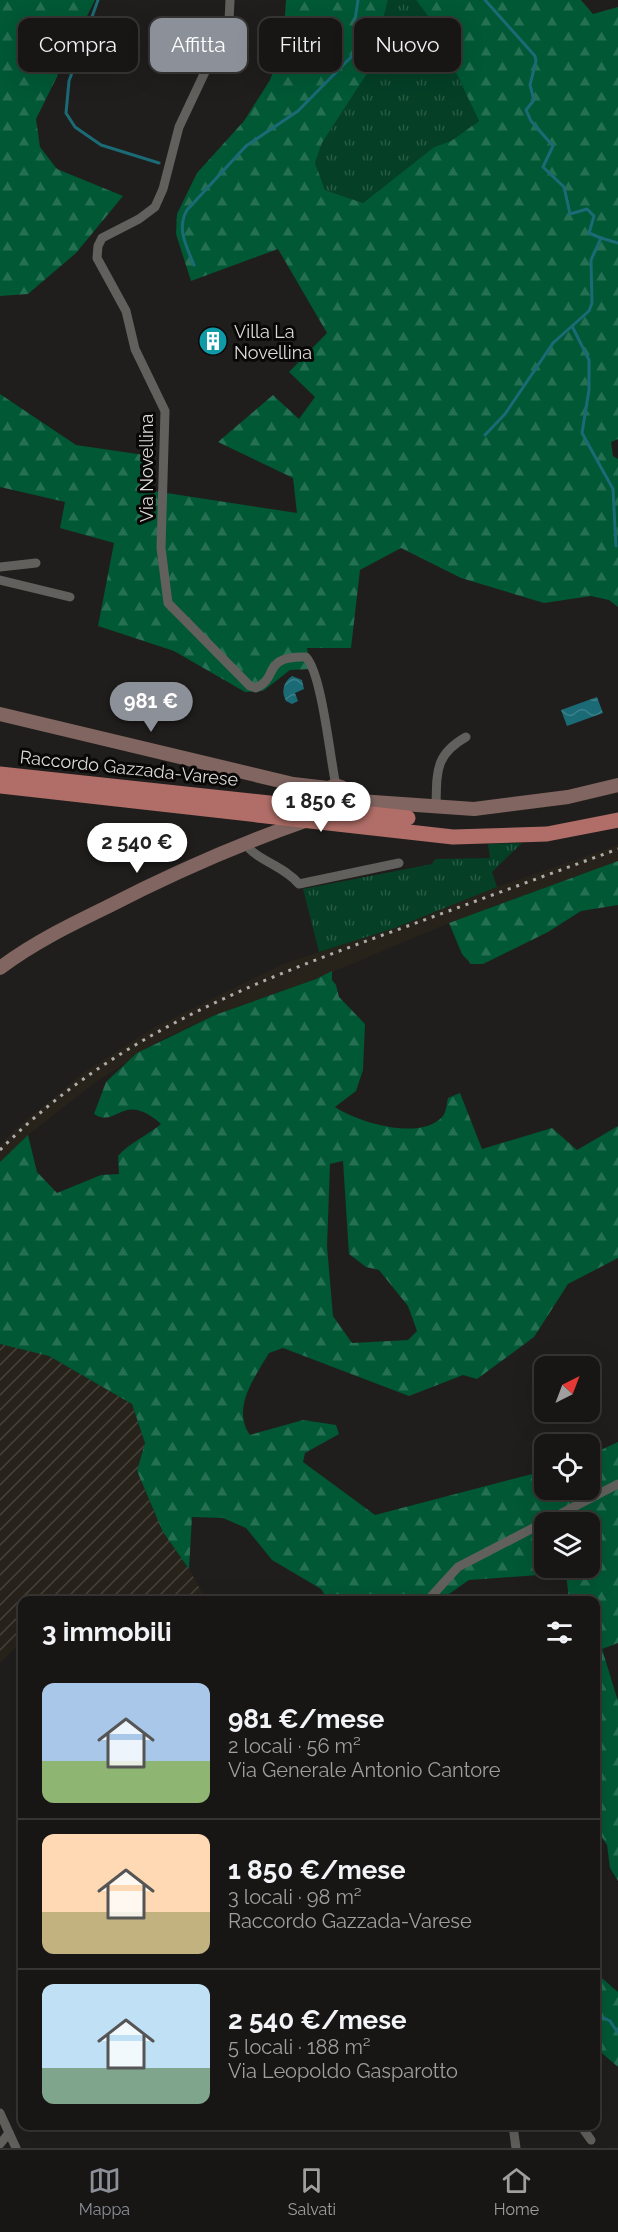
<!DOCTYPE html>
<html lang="it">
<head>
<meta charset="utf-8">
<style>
  body { margin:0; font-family:Raleway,sans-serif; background:#252322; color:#f1f3f6; height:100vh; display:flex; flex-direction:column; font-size:22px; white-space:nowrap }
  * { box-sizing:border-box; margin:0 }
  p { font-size:20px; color:#9f9fa0 }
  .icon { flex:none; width:33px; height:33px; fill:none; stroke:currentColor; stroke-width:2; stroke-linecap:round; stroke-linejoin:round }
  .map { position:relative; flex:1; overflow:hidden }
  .drawer { position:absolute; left:18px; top:1596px; width:582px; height:534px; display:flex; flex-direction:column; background:#181615; border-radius:12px; box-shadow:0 6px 24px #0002,0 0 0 2px #363534 }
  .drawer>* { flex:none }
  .banner { position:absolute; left:18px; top:18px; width:582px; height:54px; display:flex; gap:12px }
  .needle { width:39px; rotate:42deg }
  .buttons { position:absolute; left:534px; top:1356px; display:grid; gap:12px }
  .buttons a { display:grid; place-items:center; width:66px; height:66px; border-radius:12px; background:#181615; box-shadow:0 6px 24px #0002,0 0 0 2px #363534; font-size:30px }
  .price { position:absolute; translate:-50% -51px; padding:0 14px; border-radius:21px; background:#fff; color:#222; font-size:20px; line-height:39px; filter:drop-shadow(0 2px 3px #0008) }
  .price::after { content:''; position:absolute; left:50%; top:36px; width:18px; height:14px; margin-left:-9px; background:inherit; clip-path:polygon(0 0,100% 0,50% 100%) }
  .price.on { background:#8c9099; color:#fff }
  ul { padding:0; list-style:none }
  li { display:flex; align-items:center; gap:18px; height:150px; padding:0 24px }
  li+li { border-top:2px solid #363534 }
  li span { display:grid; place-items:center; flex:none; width:168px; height:120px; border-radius:12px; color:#555 }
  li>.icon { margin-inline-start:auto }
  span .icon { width:72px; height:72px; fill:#fffc; stroke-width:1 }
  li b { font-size:26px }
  h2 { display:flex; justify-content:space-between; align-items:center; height:72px; padding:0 24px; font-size:26px }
  .chip { padding:0 21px; border-radius:12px; background:#181615; box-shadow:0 6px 24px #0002,0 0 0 2px #363534; font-size:21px; line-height:54px }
  .chip.on { background:#8c9099; color:#fff }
  .dock { display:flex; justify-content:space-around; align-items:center; height:84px; border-top:2px solid #363534; background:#181615; font-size:16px; color:#9f9fa0 }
  .dock a { display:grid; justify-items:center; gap:3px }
  .dock .on { color:#8c9099 }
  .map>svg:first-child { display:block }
  .built { fill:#27231b }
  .industrial { fill:url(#industrial-furrows) }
  .grass { fill:url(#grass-tufts) }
  .forest { fill:url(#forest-firs); fill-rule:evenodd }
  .water { fill:url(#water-waves) }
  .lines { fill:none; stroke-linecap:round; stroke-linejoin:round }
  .stream { stroke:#1a6b76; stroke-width:3 }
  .minor { stroke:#62605c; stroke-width:9 }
  .secondary { stroke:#806560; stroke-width:14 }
  .trunk { stroke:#b16e68; stroke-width:15 }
  .rail { stroke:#aeacab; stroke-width:3; stroke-dasharray:3 6; stroke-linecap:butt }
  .labels { text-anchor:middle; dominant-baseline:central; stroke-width:6; stroke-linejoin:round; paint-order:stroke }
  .poi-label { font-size:18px; fill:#dedcdb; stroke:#090807; text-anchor:start }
  .street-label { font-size:18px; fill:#dedcdb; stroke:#090807 }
</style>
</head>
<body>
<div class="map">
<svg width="618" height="2148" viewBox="0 0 618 2148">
  <defs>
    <pattern id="industrial-furrows" width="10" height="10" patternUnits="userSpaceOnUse" patternTransform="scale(1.5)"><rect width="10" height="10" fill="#27231b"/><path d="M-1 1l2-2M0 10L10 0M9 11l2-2" fill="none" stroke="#46423c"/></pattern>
    <pattern id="grass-tufts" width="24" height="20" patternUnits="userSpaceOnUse" patternTransform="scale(1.5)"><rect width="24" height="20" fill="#043f26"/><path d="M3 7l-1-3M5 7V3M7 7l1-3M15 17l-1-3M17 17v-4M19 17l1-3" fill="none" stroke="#285a45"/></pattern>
    <pattern id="forest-firs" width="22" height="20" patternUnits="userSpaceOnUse" patternTransform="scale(1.5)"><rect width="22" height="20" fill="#005835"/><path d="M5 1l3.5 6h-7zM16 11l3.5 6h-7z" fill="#256f52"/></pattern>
    <pattern id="water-waves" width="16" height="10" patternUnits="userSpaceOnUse" patternTransform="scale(1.5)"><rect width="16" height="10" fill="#1a6b76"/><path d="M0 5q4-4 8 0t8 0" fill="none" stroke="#3b8089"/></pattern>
  </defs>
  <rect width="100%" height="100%" fill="#201e1c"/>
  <!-- built -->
  <path class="built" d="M618 845V861L449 923 316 979 215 1015 163 1039 93 1084 28 1135 0 1162V1145L17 1128 83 1073 155 1027 283 964 392 929 497 887Z"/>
  <!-- industrial -->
  <path class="industrial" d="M0 1344 49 1356 132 1404 145 1443 137 1472 163 1532 189 1569 206 1600H22V1648L19 1644 0 1663Z"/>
  <!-- grass -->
  <g class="grass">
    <path d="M388 0H416L431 20 479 121 451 141 434 147 363 203 325 190 315 163 322 143 370 69Z"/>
    <path d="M522 843 492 872 497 887 392 929 319 952 303 889 432 864 435 859 490 858 488 844Z"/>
  </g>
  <!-- forest -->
  <g class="forest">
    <path d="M0 0H95L36 119 40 147 57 169 123 196 76 253 28 294 0 296Z"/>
    <path d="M286 0H388L370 69 322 143 315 163 325 190 363 203 434 147 451 141 479 121 431 20 416 0H581L593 14 618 7V439L611 442 613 456 618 459V607L609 600 591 596 544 603 461 578 401 548 360 570 351 648H307L311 669 290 670 263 691 245 692 174 651 98 626 114 543 60 528 65 502 0 487V394L76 445 151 456 147 490 297 513 293 478 218 442 273 395 299 419 315 397 289 372 327 333 278 249 191 281 176 234 177 214 197 173 244 121 270 80 283 44Z"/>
    <path d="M618 861V905L581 911 548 932 483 964H471L462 954 449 923Z"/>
    <path d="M332 971V980L336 985 339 997 365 1024 363 1070 356 1091 335 1107C357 1122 421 1142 443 1116 446 1112 447 1103 448 1098L460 1093 482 1149 552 1128 577 1150 618 1126V1258L568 1284 534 1337 477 1379 463 1375 409 1396 283 1348 269 1353C255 1377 231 1408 250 1435L303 1420 336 1425 339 1434 305 1453 303 1462 375 1515 544 1471V1490H590V1455L618 1442V1643L602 1649 618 1701V1881L610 1868 607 1845 596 1828V1600H569L566 1573 469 1580 449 1594 446 1600H328L321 1589 272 1560 246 1528 223 1518 192 1517 189 1569 163 1532 137 1471 145 1443 132 1404 49 1356 0 1344V1162L28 1135 37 1172 57 1193 101 1175 119 1174 118 1156C130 1142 147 1136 161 1124 122 1090 118 1129 94 1114L106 1082 137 1053 215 1015 316 979ZM343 1161 349 1254 366 1267 379 1270 408 1306 417 1331 408 1340 352 1343 333 1316 327 1246 330 1164ZM544 1522H590V1568H544Z"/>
    <path d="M596 1973 618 1992V2067L596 2048Z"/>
  </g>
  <!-- water -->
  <g class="water">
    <path d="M292 676 302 680 304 689 295 693 298 701 292 704 286 701C281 692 283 682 292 676Z"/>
    <path d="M597 697 603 713 567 726 561 710Z"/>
  </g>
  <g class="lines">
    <!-- stream -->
    <g class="stream">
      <path d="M98 0 69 81 66 113 75 127 101 145 159 163"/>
      <path d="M485 0 535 56 536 61 530 85 534 100 526 110 531 121 553 146 543 167 564 187 570 214 587 209 594 216 589 233 601 238 591 260 592 303 589 311 553 343 505 414 485 435"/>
      <path d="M601 238 618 243"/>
      <path d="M194 265C187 247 176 229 187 210L246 146 298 111 355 53 357 38 355 20 358 0"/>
      <path d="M572 326 589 360V390L582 433 613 489 616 546"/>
      <path d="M596 2014 610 2021 618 2033"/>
    </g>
    <!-- minor -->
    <g class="minor">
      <path d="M230 0 229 21 179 127 163 189 155 207 139 219 102 238 98 246 97 258 126 311 135 349 165 411 161 548 168 603 250 686 256 688C280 677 261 656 306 657 322 674 330 758 336 786"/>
      <path d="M0 567 36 563"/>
      <path d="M0 580 70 597"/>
      <path d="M436 807C437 773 434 755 466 737"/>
      <path d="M245 843C255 860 283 865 299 884L399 863"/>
      <path d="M428 1600 458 1567 618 1484"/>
      <path d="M0 2113 16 2148"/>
      <path d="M513 2126 516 2148"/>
      <path d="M581 2126 591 2140"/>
      <path d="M0 2144 9 2133"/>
    </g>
    <!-- secondary -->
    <g class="secondary">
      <path d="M0 714 293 784 328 788"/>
      <circle cx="336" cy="799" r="13"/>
      <path d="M346 806 359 801 474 809 568 797 618 785"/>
      <path d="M0 968C33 943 70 925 107 907 173 873 239 844 308 820"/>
    </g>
    <!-- trunk -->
    <g class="trunk">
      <path d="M0 774 408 818"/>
      <path d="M0 786 453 837 547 834 618 820"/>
    </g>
    <!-- rail -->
    <path class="rail" d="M0 1150C115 1034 255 981 405 927 476 901 547 875 618 849"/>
  </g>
  <!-- icons -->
  <defs>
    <g id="building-disc" transform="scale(1.5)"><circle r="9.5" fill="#0f9aa8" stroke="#090807"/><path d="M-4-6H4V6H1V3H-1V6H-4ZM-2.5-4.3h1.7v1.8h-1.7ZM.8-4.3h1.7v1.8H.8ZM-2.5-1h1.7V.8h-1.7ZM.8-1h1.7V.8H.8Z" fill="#fff"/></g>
  </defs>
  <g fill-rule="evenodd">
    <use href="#building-disc" x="213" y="341"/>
  </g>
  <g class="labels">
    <!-- poi labels -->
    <g class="poi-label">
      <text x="234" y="331">Villa La<tspan x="234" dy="21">Novellina</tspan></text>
    </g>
    <!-- street labels -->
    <g class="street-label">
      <text transform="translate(146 468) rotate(-90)">Via Novellina</text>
      <text transform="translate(129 768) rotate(6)">Raccordo Gazzada-Varese</text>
    </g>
  </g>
</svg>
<div class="buttons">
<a><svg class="needle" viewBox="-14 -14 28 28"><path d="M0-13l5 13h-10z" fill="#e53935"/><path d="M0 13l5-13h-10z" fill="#9f9fa0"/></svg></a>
<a><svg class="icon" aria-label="locate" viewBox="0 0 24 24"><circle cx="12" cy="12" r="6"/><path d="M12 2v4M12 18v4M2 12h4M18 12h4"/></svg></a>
<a><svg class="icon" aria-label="layers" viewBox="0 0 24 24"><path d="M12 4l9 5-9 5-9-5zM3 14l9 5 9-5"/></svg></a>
</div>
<b class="price on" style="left:151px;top:733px">981 €</b>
<b class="price" style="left:321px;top:833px">1 850 €</b>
<b class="price" style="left:137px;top:874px">2 540 €</b>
<div class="banner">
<a class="chip">Compra</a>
<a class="chip on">Affitta</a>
<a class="chip">Filtri</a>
<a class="chip">Nuovo</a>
</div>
<section class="drawer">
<h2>3 immobili<svg class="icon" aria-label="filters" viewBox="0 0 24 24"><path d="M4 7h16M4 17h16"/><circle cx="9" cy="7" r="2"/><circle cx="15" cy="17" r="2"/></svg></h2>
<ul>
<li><span style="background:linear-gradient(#a9c7e8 65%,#8fb573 0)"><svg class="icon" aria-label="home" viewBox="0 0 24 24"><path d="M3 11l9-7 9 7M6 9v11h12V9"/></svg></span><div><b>981 €/mese</b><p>2 locali · 56 m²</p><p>Via Generale Antonio Cantore</p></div></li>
<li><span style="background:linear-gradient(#ffd9b3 65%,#c2b280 0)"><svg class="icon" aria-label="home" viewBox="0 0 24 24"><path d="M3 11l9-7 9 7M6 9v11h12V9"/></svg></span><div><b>1 850 €/mese</b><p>3 locali · 98 m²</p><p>Raccordo Gazzada-Varese</p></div></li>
<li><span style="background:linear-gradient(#bfe0f5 70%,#7fa58c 0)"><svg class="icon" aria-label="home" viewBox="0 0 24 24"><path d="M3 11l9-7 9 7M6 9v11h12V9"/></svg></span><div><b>2 540 €/mese</b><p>5 locali · 188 m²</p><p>Via Leopoldo Gasparotto</p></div></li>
</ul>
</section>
</div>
<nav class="dock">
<a class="on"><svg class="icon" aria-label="map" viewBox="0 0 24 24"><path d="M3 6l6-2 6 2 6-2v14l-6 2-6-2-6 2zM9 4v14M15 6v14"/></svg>Mappa</a>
<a><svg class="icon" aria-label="saved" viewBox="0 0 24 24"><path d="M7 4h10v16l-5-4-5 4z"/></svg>Salvati</a>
<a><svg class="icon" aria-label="home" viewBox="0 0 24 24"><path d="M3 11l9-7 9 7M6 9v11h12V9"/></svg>Home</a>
</nav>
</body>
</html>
